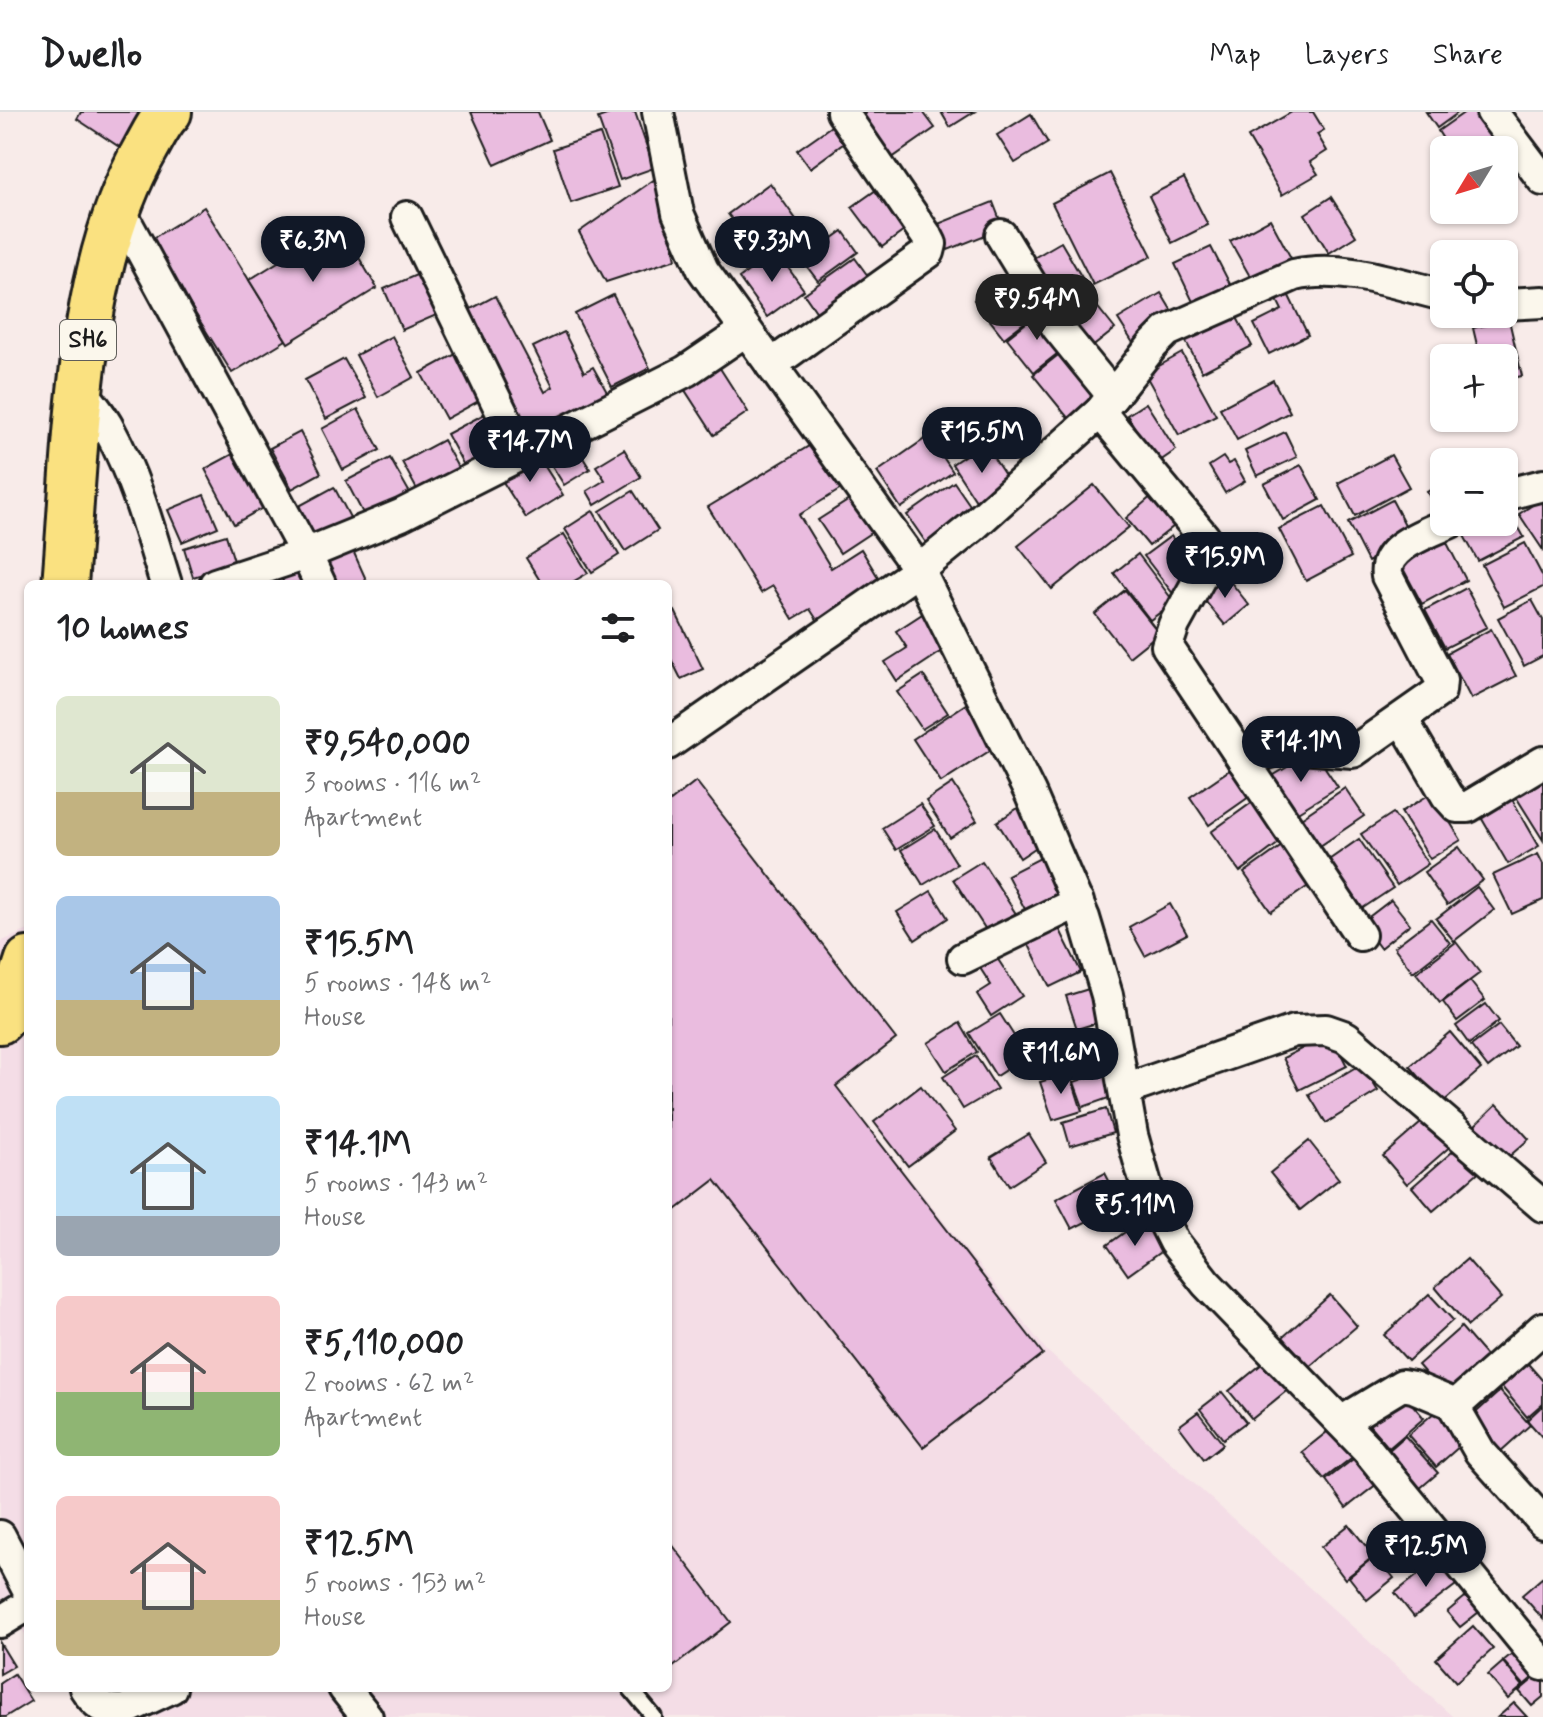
<!DOCTYPE html>
<html lang="en">
<head>
<meta charset="utf-8">
<style>
  body { margin:0; font-family:Mynerve,sans-serif; background:#f6f6f6; color:#202124; height:100vh; display:flex; flex-direction:column; font-size:30px; white-space:nowrap }
  * { box-sizing:border-box; margin:0 }
  p { font-size:26px; color:#757577 }
  .icon { flex:none; width:44px; height:44px; fill:none; stroke:currentColor; stroke-width:2; stroke-linecap:round; stroke-linejoin:round }
  .map { position:relative; flex:1; overflow:hidden }
  .details { position:absolute; left:24px; top:468px; width:648px; height:1112px; display:flex; flex-direction:column; background:#fff; border-radius:12px; box-shadow:0 2px 6px #0004 }
  .details>* { flex:none }
  .needle { width:52px; rotate:232deg }
  .tools { position:absolute; left:1430px; top:24px; display:grid; gap:16px }
  .tools a { display:grid; place-items:center; width:88px; height:88px; border-radius:12px; background:#fff; box-shadow:0 2px 6px #0004; font-size:40px }
  .price { position:absolute; translate:-50% -68px; padding:0 18px; border-radius:28px; background:#111827; color:#fff; font-size:26px; line-height:52px; filter:drop-shadow(0 2px 4px #0008) }
  .price::after { content:''; position:absolute; left:50%; top:48px; width:24px; height:18px; margin-left:-12px; background:inherit; clip-path:polygon(0 0,100% 0,50% 100%) }
  .price.selected { background:#222; color:#fff }
  ul { padding:0; list-style:none }
  li { display:flex; align-items:center; gap:24px; height:200px; padding:0 32px }
  li span { display:grid; place-items:center; flex:none; width:224px; height:160px; border-radius:12px; color:#555 }
  li>.icon { margin-inline-start:auto }
  span .icon { width:96px; height:96px; fill:#fffc; stroke-width:1 }
  li b { font-size:34px }
  h2 { display:flex; justify-content:space-between; align-items:center; height:96px; padding:0 32px; font-size:34px }
  header { display:flex; align-items:center; gap:48px; box-sizing:border-box; height:112px; padding:0 40px; background:#fff; border-bottom:2px solid #e0e0e0 }
  header strong { font-size:38px }
  nav { display:flex; gap:44px; margin-inline-start:auto; font-size:28px }
  .map>svg:first-child { display:block }
  .built { fill:#f4dde6 }
  .building { fill:#eabcdf; stroke:#1c1c1c; stroke-width:2 }
  .lines { fill:none; stroke-linecap:round; stroke-linejoin:round }
  .service-casing { stroke:#1c1c1c; stroke-width:20 }
  .minor-casing { stroke:#1c1c1c; stroke-width:36 }
  .primary-casing { stroke:#1c1c1c; stroke-width:50 }
  .service { stroke:#fbf7ec; stroke-width:14 }
  .minor { stroke:#fbf7ec; stroke-width:30 }
  .primary { stroke:#fae180; stroke-width:44 }
  .labels { text-anchor:middle; dominant-baseline:central; stroke-width:6; stroke-linejoin:round; paint-order:stroke }
  .shield { fill:#fbf7ec; stroke:#5f5e5a; stroke-width:2 }
  .shield-label { font-size:24px; font-weight:bold; fill:#1c1c1c }
</style>
</head>
<body>
<header>
<strong>Dwello</strong>
<nav><a>Map</a><a>Layers</a><a>Share</a></nav>
</header>
<div class="map">
<svg width="1543" height="1605" viewBox="0 0 1543 1605">
  <rect width="100%" height="100%" fill="#f8ebe9"/>
  <filter id="ink" filterUnits="userSpaceOnUse"><feTurbulence type="fractalNoise" baseFrequency=".0125" numOctaves="2"/><feDisplacementMap in="SourceGraphic" scale="16" xChannelSelector="R" yChannelSelector="G"/><feConvolveMatrix kernelMatrix="1 2 1 2 8 2 1 2 1" color-interpolation-filters="sRGB"/></filter>
  <g filter="url(#ink)">
    <!-- built -->
    <g class="built">
      <path d="M668 763 1047 1239 1453 1605H87L65 1576H668Z"/>
      <path d="M28 818V1526L0 1489V830Z"/>
    </g>
    <!-- building -->
    <g class="building">
      <path d="M81 0H153L127 40 77 7Z"/>
      <path d="M471 0H538L550 28 495 53Z"/>
      <path d="M615 0H635L654 56 620 68 598 6Z"/>
      <path d="M867 0H923L935 16 892 46 861 4Z"/>
      <path d="M941 0H974L950 15Z"/>
      <path d="M1292 0H1313L1324 18 1317 22 1327 39 1310 50 1318 62 1282 83 1248 25Z"/>
      <path d="M1426 0H1459L1437 16Z"/>
      <path d="M1465 0H1484L1500 25 1480 38H1450L1438 19Z"/>
      <path d="M1031 2 1048 31 1015 51 997 23Z"/>
      <path d="M834 12 847 29 810 56 797 38Z"/>
      <path d="M600 22 618 75 571 91 553 37Z"/>
      <path d="M1110 61 1152 144 1093 173 1052 91Z"/>
      <path d="M658 65 676 147 606 170 579 120Z"/>
      <path d="M1184 66 1208 113 1172 131 1149 84Z"/>
      <path d="M770 71 803 117 762 147 728 102Z"/>
      <path d="M879 76 908 116 882 135 852 95Z"/>
      <path d="M1331 85 1356 124 1329 141 1305 102Z"/>
      <path d="M993 90 1003 116 948 138 938 112Z"/>
      <path d="M204 95 286 228 232 261 150 128Z"/>
      <path d="M1270 107 1291 146 1252 168 1230 129Z"/>
      <path d="M339 112 377 176 288 231 249 168Z"/>
      <path d="M843 119 858 140 818 169 802 148Z"/>
      <path d="M1061 130 1085 171 1049 192 1025 151Z"/>
      <path d="M1211 135 1232 176 1195 194 1175 152Z"/>
      <path d="M776 139 804 178 767 205 739 166Z"/>
      <path d="M855 146 873 171 822 208 804 182Z"/>
      <path d="M430 157 448 198 402 218 384 177Z"/>
      <path d="M1012 158 1042 197 1004 226 974 188Z"/>
      <path d="M1084 178 1115 217 1086 240 1055 201Z"/>
      <path d="M1287 180 1308 223 1269 242 1254 212 1282 198 1276 186Z"/>
      <path d="M1161 181 1176 206 1133 231 1118 207Z"/>
      <path d="M613 183 650 256 612 275 575 202Z"/>
      <path d="M495 184 545 280 553 275 533 235 564 220 584 260 593 255 612 289 532 330 465 200Z"/>
      <path d="M1233 198 1252 234 1202 260 1183 224Z"/>
      <path d="M1040 200 1067 234 1034 260 1007 226Z"/>
      <path d="M1509 208 1522 264 1504 268V246H1480L1473 216Z"/>
      <path d="M392 224 414 265 378 285 356 243Z"/>
      <path d="M1067 236 1107 285 1073 312 1033 263Z"/>
      <path d="M463 238 488 284 446 307 421 261Z"/>
      <path d="M1182 241 1216 303 1179 323 1145 262Z"/>
      <path d="M344 247 366 286 326 307 305 268Z"/>
      <path d="M716 250 748 300 714 323 681 272Z"/>
      <path d="M1273 268 1290 300 1237 328 1220 296Z"/>
      <path d="M1146 291 1176 338 1157 351 1127 303Z"/>
      <path d="M358 297 380 338 343 358 322 317Z"/>
      <path d="M490 299 511 338 468 361 447 322Z"/>
      <path d="M300 320 321 361 292 377 270 336Z"/>
      <path d="M1285 320 1297 345 1257 364 1245 339Z"/>
      <path d="M929 324 953 360 901 396 877 360Z"/>
      <path d="M443 328 462 363 421 385 402 350Z"/>
      <path d="M572 328 590 357 564 373 546 344Z"/>
      <path d="M819 328 846 374 799 403 831 456 861 437 884 475 821 514 810 497 793 507 773 474 761 481 708 395Z"/>
      <path d="M984 331 1012 374 980 395 952 352Z"/>
      <path d="M244 336 273 390 234 412 205 357Z"/>
      <path d="M624 337 641 365 595 393 587 379 605 368 596 354Z"/>
      <path d="M535 339 563 383 526 406 498 362Z"/>
      <path d="M1391 343 1409 375 1355 404 1338 371Z"/>
      <path d="M1223 345 1228 352 1234 349 1245 369 1225 381 1209 354Z"/>
      <path d="M390 346 411 383 366 407 346 369Z"/>
      <path d="M1301 353 1320 388 1283 408 1264 372Z"/>
      <path d="M954 370 974 399 927 432 907 403Z"/>
      <path d="M1444 370V412L1427 380Z"/>
      <path d="M1094 373 1129 415 1052 477 1018 434Z"/>
      <path d="M334 375 354 413 310 437 290 399Z"/>
      <path d="M1160 377 1184 406 1149 434 1126 406Z"/>
      <path d="M633 379 658 418 625 439 600 399Z"/>
      <path d="M860 381 881 414 840 441 818 408Z"/>
      <path d="M204 383 218 415 182 430 168 398Z"/>
      <path d="M1543 386V438L1519 402Z"/>
      <path d="M1392 388 1412 426 1368 450 1348 411Z"/>
      <path d="M1504 389 1524 425 1478 449 1458 413 1464 410H1504Z"/>
      <path d="M1324 394 1351 445 1306 469 1279 417Z"/>
      <path d="M593 399 619 443 592 460 565 417Z"/>
      <path d="M564 422 588 461 569 472H542L526 446Z"/>
      <path d="M226 423 235 452 193 465 184 436Z"/>
      <path d="M1171 424 1200 463 1174 483 1144 444Z"/>
      <path d="M1444 425 1466 468 1422 492 1399 449Z"/>
      <path d="M1525 431 1543 465V475L1504 495 1482 453Z"/>
      <path d="M350 432 368 472H328L317 447Z"/>
      <path d="M1138 442 1174 490 1150 508 1114 461Z"/>
      <path d="M307 456 314 472H284L282 467Z"/>
      <path d="M1225 463 1249 493 1225 513 1200 483Z"/>
      <path d="M1466 476 1487 515 1445 536 1425 498Z"/>
      <path d="M1125 478 1159 521 1129 545 1095 502Z"/>
      <path d="M1532 488 1543 508V544L1524 554 1498 506Z"/>
      <path d="M675 499 703 557 681 567 668 541V502Z"/>
      <path d="M927 499 950 534 897 569 885 550 907 536 896 519Z"/>
      <path d="M1491 517 1516 564 1471 587 1447 541Z"/>
      <path d="M923 563 948 601 922 617 897 580Z"/>
      <path d="M966 592 994 636 941 670 913 627Z"/>
      <path d="M1314 639 1338 675 1288 706 1264 669Z"/>
      <path d="M1231 657 1249 685 1209 713 1190 685Z"/>
      <path d="M1543 662V728L1513 680Z"/>
      <path d="M696 669 896 927 836 974 1043 1242 923 1335 715 1068 668 1104V691Z"/>
      <path d="M953 671 977 709 950 726 926 689Z"/>
      <path d="M1345 676 1364 704 1320 734 1301 706Z"/>
      <path d="M1432 681 1461 728 1430 747 1401 700Z"/>
      <path d="M1509 682 1539 734 1508 752 1478 700Z"/>
      <path d="M1254 689 1283 728 1240 760 1211 720Z"/>
      <path d="M920 692 935 714 896 738 882 716Z"/>
      <path d="M1021 694 1044 730 1020 746 997 710Z"/>
      <path d="M1393 701 1428 752 1397 773 1361 722Z"/>
      <path d="M935 717 957 752 923 773 901 738Z"/>
      <path d="M1359 727 1393 776 1360 798 1326 750Z"/>
      <path d="M1286 731 1314 770 1271 800 1244 761Z"/>
      <path d="M1459 735 1483 768 1447 793 1424 760Z"/>
      <path d="M1538 742 1543 752V788L1512 802 1493 763Z"/>
      <path d="M1046 743 1067 783 1028 803 1007 763Z"/>
      <path d="M982 749 1020 808 992 827 953 767Z"/>
      <path d="M1477 775 1494 798 1454 829 1436 807Z"/>
      <path d="M931 779 948 806 915 828 897 800Z"/>
      <path d="M1391 788 1410 812 1380 836 1361 811Z"/>
      <path d="M1170 792 1187 822 1145 844 1129 815Z"/>
      <path d="M1431 807 1450 831 1413 860 1394 835Z"/>
      <path d="M1055 808 1081 860 1050 875 1024 823Z"/>
      <path d="M1456 830 1480 861 1440 891 1416 861Z"/>
      <path d="M997 846 1022 884 991 904 977 882 991 873 980 856Z"/>
      <path d="M1470 869 1485 888 1457 909 1443 890Z"/>
      <path d="M1095 875 1106 908 1077 917 1066 884Z"/>
      <path d="M1486 892 1499 909 1469 932 1456 914Z"/>
      <path d="M1000 902 1027 944 996 964 969 921Z"/>
      <path d="M960 911 977 940 946 959 928 931Z"/>
      <path d="M1499 913 1516 934 1488 956 1471 934Z"/>
      <path d="M1450 920 1481 957 1442 991 1410 954Z"/>
      <path d="M1331 922 1347 954 1299 978 1283 946Z"/>
      <path d="M976 944 997 977 963 997 943 965Z"/>
      <path d="M1361 952 1378 979 1326 1011 1309 983Z"/>
      <path d="M1115 956 1123 981 1083 995 1074 970Z"/>
      <path d="M1070 961 1082 999 1053 1008 1040 970Z"/>
      <path d="M921 974 955 1019 908 1054 874 1010Z"/>
      <path d="M1497 992 1529 1027 1504 1049 1473 1015Z"/>
      <path d="M1106 997 1113 1021 1070 1034 1063 1010Z"/>
      <path d="M1429 1004 1453 1032 1407 1072 1383 1044Z"/>
      <path d="M1029 1022 1046 1050 1009 1074 991 1045Z"/>
      <path d="M1309 1029 1339 1067 1300 1098 1270 1061Z"/>
      <path d="M1460 1033 1481 1058 1433 1099 1412 1075Z"/>
      <path d="M1105 1061 1121 1092 1072 1117 1056 1087Z"/>
      <path d="M1142 1108 1163 1138 1128 1163 1107 1133Z"/>
      <path d="M1467 1147 1501 1186 1468 1214 1435 1175Z"/>
      <path d="M1429 1182 1453 1208 1408 1249 1384 1223Z"/>
      <path d="M1330 1183 1357 1214 1309 1255 1283 1225Z"/>
      <path d="M1461 1215 1494 1253 1450 1290 1418 1253Z"/>
      <path d="M1522 1245 1543 1269V1291L1527 1305 1496 1268Z"/>
      <path d="M1268 1247 1291 1275 1252 1307 1229 1279Z"/>
      <path d="M1399 1277 1424 1306 1389 1336 1365 1308Z"/>
      <path d="M1500 1279 1530 1313 1500 1340 1470 1306Z"/>
      <path d="M1222 1280 1246 1310 1223 1327 1200 1297Z"/>
      <path d="M1543 1293V1326L1527 1308Z"/>
      <path d="M1442 1294 1469 1326 1436 1355 1408 1323Z"/>
      <path d="M1198 1300 1223 1332 1204 1347 1179 1314Z"/>
      <path d="M1337 1312 1359 1340 1324 1367 1302 1340Z"/>
      <path d="M1405 1324 1438 1361 1412 1383 1380 1346Z"/>
      <path d="M1361 1341 1382 1368 1346 1396 1326 1368Z"/>
      <path d="M1349 1413 1374 1444 1345 1467 1321 1435Z"/>
      <path d="M668 1427 731 1510 668 1559Z"/>
      <path d="M1376 1443 1394 1466 1367 1488 1349 1465Z"/>
      <path d="M1437 1448 1456 1473 1414 1505 1395 1481Z"/>
      <path d="M1543 1465V1507L1522 1483Z"/>
      <path d="M1471 1480 1484 1496 1460 1515 1447 1500Z"/>
      <path d="M1473 1514 1493 1537 1456 1570 1436 1547Z"/>
      <path d="M0 1531 14 1554 0 1562Z"/>
      <path d="M1519 1536 1539 1560 1524 1573 1503 1549Z"/>
      <path d="M1503 1550 1523 1574 1508 1587 1488 1563Z"/>
      <path d="M1543 1559V1585L1532 1594 1519 1579Z"/>
      <path d="M14 1562 31 1589 5 1605H0V1571Z"/>
      <path d="M1514 1591 1527 1605H1498Z"/>
    </g>
    <g class="lines">
      <!-- service casing -->
      <g class="service-casing">
        <path id="service" d="M630 1576 654 1605"/>
      </g>
      <!-- minor casing -->
      <g class="minor-casing">
        <g id="minor">
          <path d="M658 0 678 101 703 158 919 458 1030 681 1084 806 1107 883 1132 1023 1147 1076 1174 1130 1206 1171 1366 1336 1543 1553"/>
          <path d="M1492 0 1543 68"/>
          <path d="M119 97 306 442 320 472"/>
          <path d="M407 105 522 342"/>
          <path d="M1001 123 1057 215 1113 284"/>
          <path d="M1504 192 1543 190"/>
          <path d="M771 253 929 140 931 132 928 126 842 0"/>
          <path d="M81 278C91 291 103 304 110 319 136 367 150 420 166 472"/>
          <path d="M1100 300 1204 425 1200 466 1174 513 1167 534 1360 823"/>
          <path d="M1504 383 1543 373"/>
          <path d="M215 472 306 442 401 403 686 259 745 219"/>
          <path d="M1402 607 1447 684 1457 695H1468L1543 650"/>
          <path d="M668 632 919 458 972 415 1100 300 1153 233 1167 219 1294 163C1344 152 1396 172 1444 183"/>
          <path d="M1243 648 1288 635 1353 640 1440 579 1441 568 1387 464C1382 434 1429 421 1451 410"/>
          <path d="M963 846 1078 790"/>
          <path d="M1125 978 1294 919 1326 918 1346 925 1543 1094"/>
          <path d="M1453 1293 1480 1340 1543 1410"/>
          <path d="M1341 1310 1402 1273 1413 1275 1456 1293 1543 1216"/>
          <path d="M0 1424 28 1478"/>
          <path d="M0 1510 28 1493"/>
          <path d="M85 1576C95 1592 104 1599 124 1598L171 1576"/>
          <path d="M344 1576 367 1605"/>
        </g>
      </g>
      <!-- primary casing -->
      <g class="primary-casing">
        <g id="primary">
          <path d="M65 472C77 333 76 159 146 36 153 24 159 10 169 0"/>
          <path d="M0 909 12 896 28 848"/>
        </g>
      </g>
      <!-- service -->
      <use href="#service" class="service"/>
      <!-- minor -->
      <use href="#minor" class="minor"/>
      <!-- primary -->
      <use href="#primary" class="primary"/>
    </g>
  </g>
  <g class="labels">
    <!-- shield labels -->
    <rect class="shield" x="60" y="208" width="56" height="40" rx="6"/>
    <g class="shield-label">
      <text x="88" y="228">SH6</text>
    </g>
  </g>
</svg>
<div class="tools">
<a><svg class="needle" viewBox="-14 -14 28 28"><path d="M0-13l5 13h-10z" fill="#e53935"/><path d="M0 13l5-13h-10z" fill="#757577"/></svg></a>
<a><svg class="icon" aria-label="locate" viewBox="0 0 24 24"><circle cx="12" cy="12" r="6"/><path d="M12 2v4M12 18v4M2 12h4M18 12h4"/></svg></a>
<a>+</a>
<a>−</a>
</div>
<b class="price" style="left:313px;top:172px">₹6.3M</b>
<b class="price" style="left:772px;top:172px">₹9.33M</b>
<b class="price selected" style="left:1037px;top:230px">₹9.54M</b>
<b class="price" style="left:982px;top:363px">₹15.5M</b>
<b class="price" style="left:530px;top:372px">₹14.7M</b>
<b class="price" style="left:1225px;top:488px">₹15.9M</b>
<b class="price" style="left:1301px;top:672px">₹14.1M</b>
<b class="price" style="left:1061px;top:984px">₹11.6M</b>
<b class="price" style="left:1135px;top:1136px">₹5.11M</b>
<b class="price" style="left:1426px;top:1477px">₹12.5M</b>
<section class="details">
<h2>10 homes<svg class="icon" aria-label="filters" viewBox="0 0 24 24"><path d="M4 7h16M4 17h16"/><circle cx="9" cy="7" r="2"/><circle cx="15" cy="17" r="2"/></svg></h2>
<ul>
<li><span style="background:linear-gradient(#dfe7d0 60%,#c2b280 0)"><svg class="icon" aria-label="home" viewBox="0 0 24 24"><path d="M3 11l9-7 9 7M6 9v11h12V9"/></svg></span><div><b>₹9,540,000</b><p>3 rooms · 116 m²</p><p>Apartment</p></div></li>
<li><span style="background:linear-gradient(#a9c7e8 65%,#c2b280 0)"><svg class="icon" aria-label="home" viewBox="0 0 24 24"><path d="M3 11l9-7 9 7M6 9v11h12V9"/></svg></span><div><b>₹15.5M</b><p>5 rooms · 148 m²</p><p>House</p></div></li>
<li><span style="background:linear-gradient(#bfe0f5 75%,#9aa5b1 0)"><svg class="icon" aria-label="home" viewBox="0 0 24 24"><path d="M3 11l9-7 9 7M6 9v11h12V9"/></svg></span><div><b>₹14.1M</b><p>5 rooms · 143 m²</p><p>House</p></div></li>
<li><span style="background:linear-gradient(#f6c9c9 60%,#8fb573 0)"><svg class="icon" aria-label="home" viewBox="0 0 24 24"><path d="M3 11l9-7 9 7M6 9v11h12V9"/></svg></span><div><b>₹5,110,000</b><p>2 rooms · 62 m²</p><p>Apartment</p></div></li>
<li><span style="background:linear-gradient(#f6c9c9 65%,#c2b280 0)"><svg class="icon" aria-label="home" viewBox="0 0 24 24"><path d="M3 11l9-7 9 7M6 9v11h12V9"/></svg></span><div><b>₹12.5M</b><p>5 rooms · 153 m²</p><p>House</p></div></li>
</ul>
</section>
</div>
</body>
</html>
